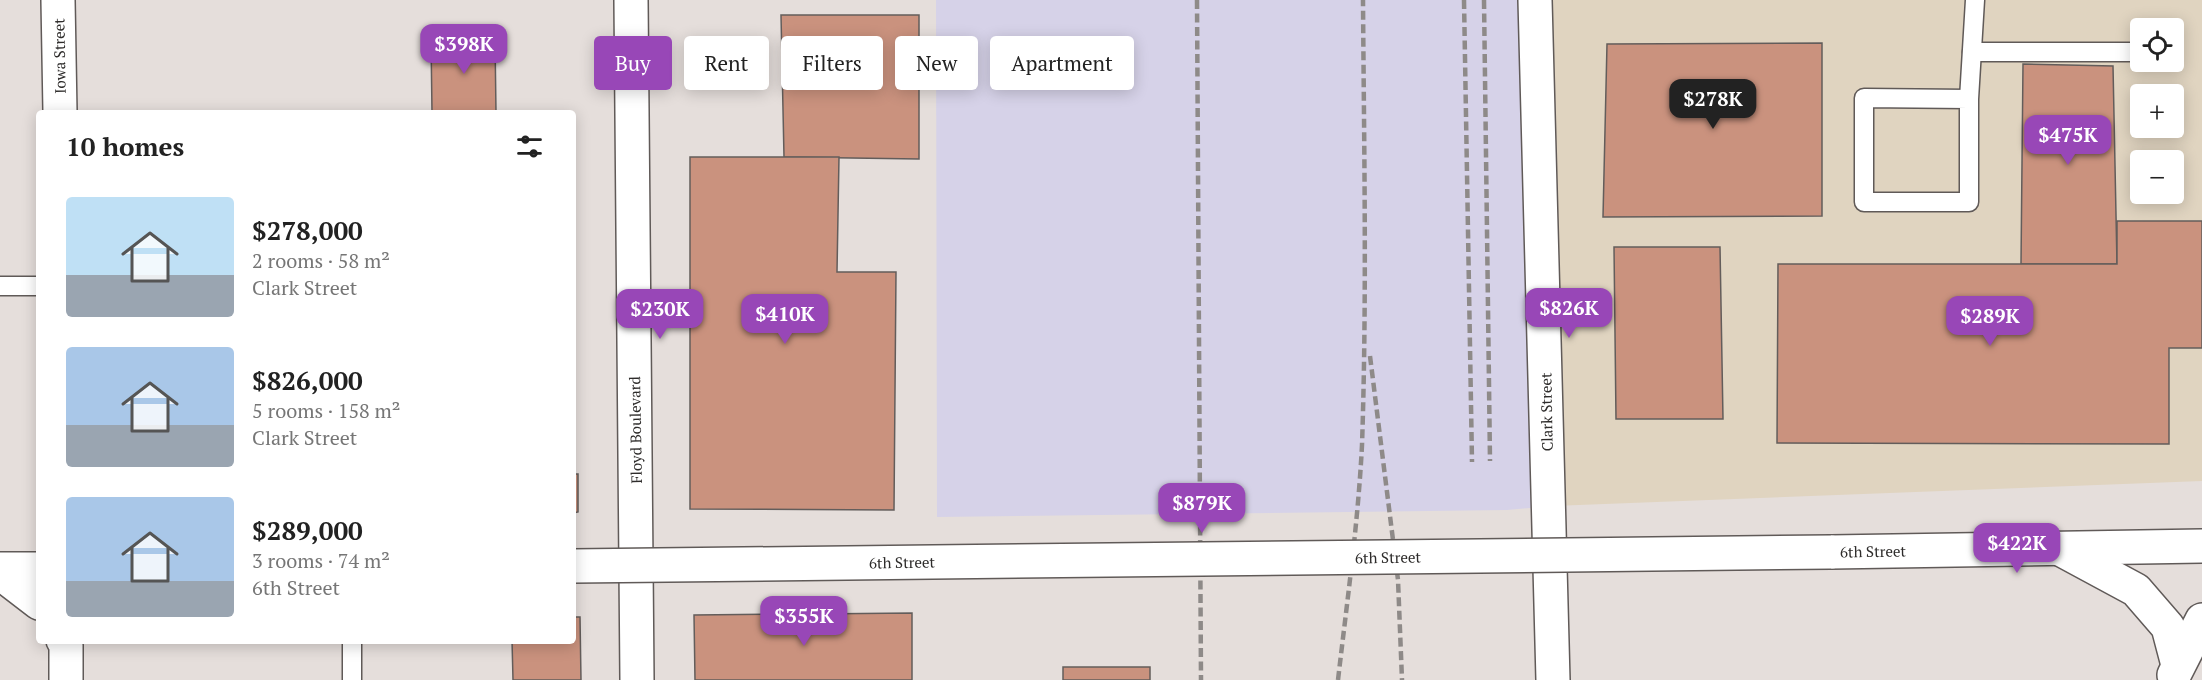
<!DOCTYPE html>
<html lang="en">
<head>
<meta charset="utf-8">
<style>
  body { margin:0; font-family:"PT Serif",serif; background:#f6f6f6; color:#222; height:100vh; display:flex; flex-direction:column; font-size:22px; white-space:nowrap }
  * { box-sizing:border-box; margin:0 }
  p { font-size:20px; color:#767676 }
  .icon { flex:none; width:33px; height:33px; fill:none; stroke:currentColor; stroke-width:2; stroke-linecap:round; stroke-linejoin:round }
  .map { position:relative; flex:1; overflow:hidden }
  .drawer { position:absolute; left:36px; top:110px; width:540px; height:534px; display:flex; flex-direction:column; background:#fff; border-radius:6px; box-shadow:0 3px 15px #0003 }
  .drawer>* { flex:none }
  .hud { position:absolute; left:594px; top:36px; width:570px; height:54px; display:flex; gap:12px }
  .buttons { position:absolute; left:2130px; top:18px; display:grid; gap:12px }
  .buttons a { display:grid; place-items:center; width:54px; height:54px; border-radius:6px; background:#fff; box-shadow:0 3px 15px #0003; font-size:30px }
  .price { position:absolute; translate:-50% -51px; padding:0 14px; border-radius:12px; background:#9847b7; color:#fff; font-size:20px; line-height:39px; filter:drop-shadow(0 2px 3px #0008) }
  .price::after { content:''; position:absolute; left:50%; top:36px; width:18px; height:14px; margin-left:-9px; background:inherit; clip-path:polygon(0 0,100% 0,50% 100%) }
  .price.active { background:#222; color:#fff }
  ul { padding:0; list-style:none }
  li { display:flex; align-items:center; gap:18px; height:150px; padding:0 30px }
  li span { display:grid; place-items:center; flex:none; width:168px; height:120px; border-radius:6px; color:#555 }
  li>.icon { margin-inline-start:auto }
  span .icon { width:72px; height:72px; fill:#fffc; stroke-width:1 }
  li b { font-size:26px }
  h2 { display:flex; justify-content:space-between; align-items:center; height:72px; padding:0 30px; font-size:26px }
  .pill { padding:0 21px; border-radius:6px; background:#fff; box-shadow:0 3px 15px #0003; font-size:21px; line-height:54px }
  .pill.active { background:#9847b7; color:#fff }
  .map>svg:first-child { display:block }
  .commercial { fill:#e0d4c0; fill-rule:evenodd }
  .industrial { fill:#d6d2e8 }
  .building { fill:#ca927e; stroke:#635d5b; stroke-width:1.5 }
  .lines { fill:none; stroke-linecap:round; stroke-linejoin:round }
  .lane-casing { stroke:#605a58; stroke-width:21 }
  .street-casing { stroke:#605a58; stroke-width:36 }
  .secondary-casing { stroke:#605a58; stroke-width:36 }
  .lane { stroke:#fff; stroke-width:18 }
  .street { stroke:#fff; stroke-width:33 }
  .secondary { stroke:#fff; stroke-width:33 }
  .rail { stroke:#8e8a88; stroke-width:4.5; stroke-dasharray:9 4.5; stroke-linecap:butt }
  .secondary-bridge-casing { stroke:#605a58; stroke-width:36; stroke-linecap:butt }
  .secondary-bridge { stroke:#fff; stroke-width:33 }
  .labels { text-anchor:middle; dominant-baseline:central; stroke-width:4.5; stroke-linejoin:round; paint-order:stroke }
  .street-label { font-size:15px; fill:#2e2c2b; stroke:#fff }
</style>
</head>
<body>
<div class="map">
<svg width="2202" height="680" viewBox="0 0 2202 680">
  <rect width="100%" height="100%" fill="#e5dedb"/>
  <!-- commercial -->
  <path class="commercial" d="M1549 0H2202V481L1553 506ZM2140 28H2174V62H2140ZM2140 94H2174V128H2140ZM2140 160H2174V194H2140Z"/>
  <!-- industrial -->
  <path class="industrial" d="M936 0H1549L1553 506 1507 510 937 517Z"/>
  <!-- building -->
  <g class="building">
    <path d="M781 15H919V159L784 157Z"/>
    <path d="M495 38 496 112H432L431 39Z"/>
    <path d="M1822 43V216L1603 217 1607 44Z"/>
    <path d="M2023 64 2113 66 2117 264H2021Z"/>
    <path d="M690 157H839L837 272H896L894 510 690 509Z"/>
    <path d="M2117 221H2202V348H2169V444L1777 443 1778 264H2117Z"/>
    <path d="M1614 247H1720L1723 419H1616Z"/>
    <path d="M573 474H578V512L573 513Z"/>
    <path d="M912 613V680H695L694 615Z"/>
    <path d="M573 617H580L581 680H513L512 640H573Z"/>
    <rect x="1063" y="667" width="87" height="13"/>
  </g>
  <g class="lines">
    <!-- lane casing -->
    <g class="lane-casing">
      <g id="lane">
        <path d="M1972 52H2138"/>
        <path d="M1969 99 1864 98V202H1969V99L1975 0"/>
        <path d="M0 286H39"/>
        <path d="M352 640V680"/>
      </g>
    </g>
    <!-- street casing -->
    <g class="street-casing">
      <g id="street">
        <path d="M58 0 60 112"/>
        <path d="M1535 0 1553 680"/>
      </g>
    </g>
    <!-- secondary casing -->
    <g class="secondary-casing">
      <g id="secondary">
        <path d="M631 0 637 680"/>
        <path d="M2060 549 2136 590 2168 627 2178 665"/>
        <path d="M1831 552 2202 546"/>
        <path d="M0 569H39"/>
        <path d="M0 573 39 603"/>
        <path d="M63 640 66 645V680"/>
        <path d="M2174 675 2202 620"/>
      </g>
    </g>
    <!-- lane -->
    <use href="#lane" class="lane"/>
    <!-- street -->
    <use href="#street" class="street"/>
    <!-- secondary -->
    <use href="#secondary" class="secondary"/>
    <!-- rail -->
    <g class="rail">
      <path d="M1197 0 1201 680"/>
      <path d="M1464 0 1472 462"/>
      <path d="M1484 0 1490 461"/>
      <path d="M1370 356 1398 580 1402 680"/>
      <path d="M1338 680C1347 602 1358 524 1362 445 1367 297 1364 148 1363 0"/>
    </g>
    <!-- secondary-bridge casing -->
    <g class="secondary-bridge-casing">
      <path id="secondary-bridge" d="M573 566 1831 552"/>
    </g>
    <!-- secondary-bridge -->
    <use href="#secondary-bridge" class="secondary-bridge"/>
  </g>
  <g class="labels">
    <!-- street labels -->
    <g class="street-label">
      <text transform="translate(59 56) rotate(-91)">Iowa Street</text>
      <text transform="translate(1546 412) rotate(-91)">Clark Street</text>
      <text transform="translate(635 430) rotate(-91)">Floyd Boulevard</text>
      <text transform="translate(1873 551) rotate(-1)">6th Street</text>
      <text transform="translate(1388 557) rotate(-1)">6th Street</text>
      <text transform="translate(902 562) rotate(-1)">6th Street</text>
    </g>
  </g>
</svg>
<div class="buttons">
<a><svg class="icon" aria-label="locate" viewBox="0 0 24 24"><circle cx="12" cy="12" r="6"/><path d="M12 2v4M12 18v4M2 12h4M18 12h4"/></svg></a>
<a>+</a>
<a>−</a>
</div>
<b class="price" style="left:464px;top:75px">$398K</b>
<b class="price active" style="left:1713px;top:130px">$278K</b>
<b class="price" style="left:2068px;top:166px">$475K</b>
<b class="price" style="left:1569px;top:339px">$826K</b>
<b class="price" style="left:660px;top:340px">$230K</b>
<b class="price" style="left:785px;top:345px">$410K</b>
<b class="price" style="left:1990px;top:347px">$289K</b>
<b class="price" style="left:1202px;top:534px">$879K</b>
<b class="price" style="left:2017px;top:574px">$422K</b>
<b class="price" style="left:804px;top:647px">$355K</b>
<div class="hud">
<a class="pill active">Buy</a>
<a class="pill">Rent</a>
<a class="pill">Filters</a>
<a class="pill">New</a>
<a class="pill">Apartment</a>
</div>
<section class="drawer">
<h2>10 homes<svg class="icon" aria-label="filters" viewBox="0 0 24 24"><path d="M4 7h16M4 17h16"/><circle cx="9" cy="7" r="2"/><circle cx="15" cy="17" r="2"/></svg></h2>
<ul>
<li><span style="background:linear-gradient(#bfe0f5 65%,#9aa5b1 0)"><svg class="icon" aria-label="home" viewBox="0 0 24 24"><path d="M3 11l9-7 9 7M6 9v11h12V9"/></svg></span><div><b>$278,000</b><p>2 rooms · 58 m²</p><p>Clark Street</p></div></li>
<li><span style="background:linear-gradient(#a9c7e8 65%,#9aa5b1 0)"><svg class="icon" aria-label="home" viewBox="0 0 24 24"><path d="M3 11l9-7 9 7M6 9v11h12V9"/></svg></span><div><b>$826,000</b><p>5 rooms · 158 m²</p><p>Clark Street</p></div></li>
<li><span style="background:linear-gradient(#a9c7e8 70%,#9aa5b1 0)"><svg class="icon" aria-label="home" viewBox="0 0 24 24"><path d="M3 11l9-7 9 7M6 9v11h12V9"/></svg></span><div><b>$289,000</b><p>3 rooms · 74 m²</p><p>6th Street</p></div></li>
</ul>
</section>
</div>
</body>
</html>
